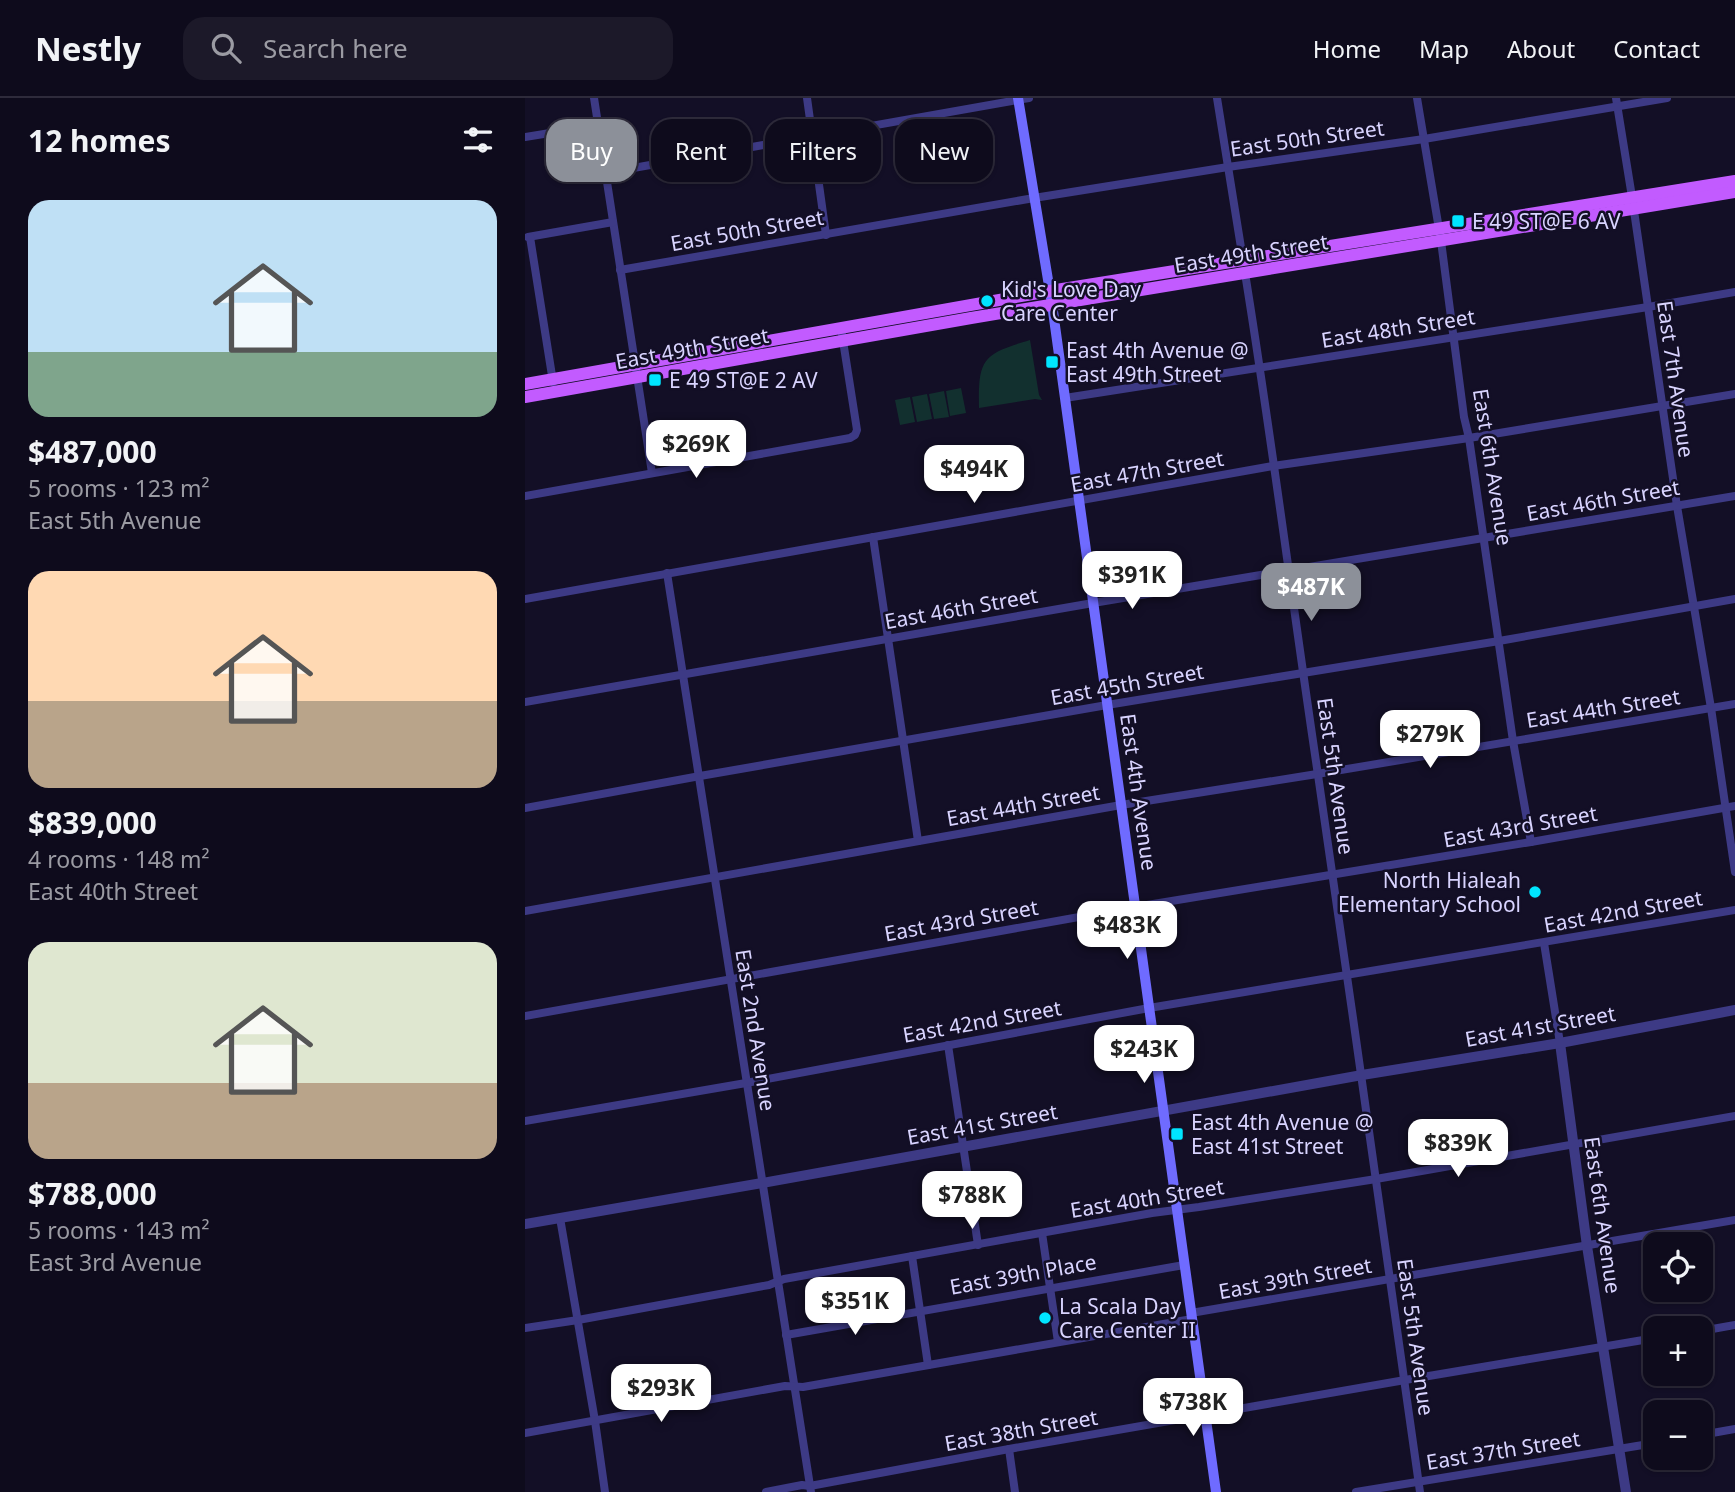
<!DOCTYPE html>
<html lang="en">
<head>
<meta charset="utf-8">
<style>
  body { margin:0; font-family:"Noto Sans",sans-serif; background:#1c1929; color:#f1f3f6; height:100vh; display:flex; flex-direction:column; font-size:26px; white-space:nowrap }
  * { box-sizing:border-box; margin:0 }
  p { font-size:23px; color:#9b9ba3 }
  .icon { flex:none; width:38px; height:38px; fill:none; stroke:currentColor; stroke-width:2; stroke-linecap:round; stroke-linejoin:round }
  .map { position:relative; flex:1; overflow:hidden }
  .panel { display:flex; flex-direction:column; background:#0e0b1c; width:525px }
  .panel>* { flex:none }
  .guide { position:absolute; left:21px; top:21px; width:665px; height:63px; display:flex; gap:14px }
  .fabs { position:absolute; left:1118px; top:1134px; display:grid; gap:14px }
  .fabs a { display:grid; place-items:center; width:70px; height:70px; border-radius:14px; background:#0e0b1c; box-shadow:0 2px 5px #0004,0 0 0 2px #2e2b3b; font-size:35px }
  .price { position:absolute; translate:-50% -60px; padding:0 16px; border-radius:14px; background:#fff; color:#222; font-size:23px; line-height:46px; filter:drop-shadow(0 2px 4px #0008) }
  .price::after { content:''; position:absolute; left:50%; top:42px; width:21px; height:16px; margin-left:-10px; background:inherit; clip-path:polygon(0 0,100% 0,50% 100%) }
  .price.active { background:#8c9099; color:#fff }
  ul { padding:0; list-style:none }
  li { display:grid; align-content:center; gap:14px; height:371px; padding:0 28px }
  li span { display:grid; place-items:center; height:217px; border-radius:21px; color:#555 }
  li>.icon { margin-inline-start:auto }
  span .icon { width:126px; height:126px; fill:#fffc; stroke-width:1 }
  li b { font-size:30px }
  h2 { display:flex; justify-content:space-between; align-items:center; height:84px; padding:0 28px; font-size:30px }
  .tag { padding:0 24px; border-radius:21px; background:#0e0b1c; box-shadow:0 2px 5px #0004,0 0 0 2px #2e2b3b; font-size:24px; line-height:63px }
  .tag.active { background:#8c9099; color:#fff }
  header { display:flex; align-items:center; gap:42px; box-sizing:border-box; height:98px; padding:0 35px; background:#0e0b1c; border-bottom:2px solid #2e2b3b }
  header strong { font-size:33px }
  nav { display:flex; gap:38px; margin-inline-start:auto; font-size:24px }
  .search { width:490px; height:63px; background:#1c1929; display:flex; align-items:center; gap:18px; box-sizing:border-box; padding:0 24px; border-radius:21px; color:#9b9ba3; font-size:26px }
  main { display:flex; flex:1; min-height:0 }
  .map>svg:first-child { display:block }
  .green { fill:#12302f }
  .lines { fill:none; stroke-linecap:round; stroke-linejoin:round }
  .minor { stroke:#3d3a85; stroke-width:8 }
  .tertiary { stroke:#3d3a85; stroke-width:10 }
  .secondary { stroke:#6f6bff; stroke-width:10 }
  .primary { stroke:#c25bff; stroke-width:12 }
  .poi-dot { fill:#00e5ff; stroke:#130f26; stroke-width:2.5 }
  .labels { text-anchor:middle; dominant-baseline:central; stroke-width:5; stroke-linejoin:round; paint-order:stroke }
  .street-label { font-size:21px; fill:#d9d4ff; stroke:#130f26 }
  .poi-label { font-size:21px; fill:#d9d4ff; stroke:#130f26; text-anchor:start }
</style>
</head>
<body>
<header>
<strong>Nestly</strong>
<div class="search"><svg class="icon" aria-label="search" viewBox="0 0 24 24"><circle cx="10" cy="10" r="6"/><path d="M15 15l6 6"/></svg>Search here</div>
<nav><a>Home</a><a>Map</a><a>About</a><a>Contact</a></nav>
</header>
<main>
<section class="panel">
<h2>12 homes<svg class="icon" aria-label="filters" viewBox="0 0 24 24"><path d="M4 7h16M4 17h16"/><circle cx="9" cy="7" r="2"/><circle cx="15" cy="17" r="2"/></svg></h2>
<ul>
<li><span style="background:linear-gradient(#bfe0f5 70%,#7fa58c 0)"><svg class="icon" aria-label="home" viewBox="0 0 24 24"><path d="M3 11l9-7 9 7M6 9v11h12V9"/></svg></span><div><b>$487,000</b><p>5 rooms · 123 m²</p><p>East 5th Avenue</p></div></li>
<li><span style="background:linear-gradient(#ffd9b3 60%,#b9a48a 0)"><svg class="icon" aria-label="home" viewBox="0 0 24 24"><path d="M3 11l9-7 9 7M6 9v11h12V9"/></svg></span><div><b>$839,000</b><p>4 rooms · 148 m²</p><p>East 40th Street</p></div></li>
<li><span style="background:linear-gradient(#dfe7d0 65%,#b9a48a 0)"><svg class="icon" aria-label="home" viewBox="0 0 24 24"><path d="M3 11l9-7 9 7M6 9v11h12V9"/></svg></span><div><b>$788,000</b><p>5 rooms · 143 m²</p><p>East 3rd Avenue</p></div></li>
</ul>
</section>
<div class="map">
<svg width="1210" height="1394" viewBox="0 0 1210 1394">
  <rect width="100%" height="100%" fill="#130f26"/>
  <!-- green -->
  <g class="green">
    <path d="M505 242 514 297 517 302 510 301 454 310C453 260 458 256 505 242Z"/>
    <path d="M436 290 441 315 425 318 421 293Z"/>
    <path d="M419 293 424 319 409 321 404 296Z"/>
    <path d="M402 296 407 321 392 324 387 299Z"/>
    <path d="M385 299 390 324 375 327 370 302Z"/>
  </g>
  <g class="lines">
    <!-- minor -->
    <g class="minor">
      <path d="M69 0 127 375"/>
      <path d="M282 0 301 137"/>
      <path d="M692 0 718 162"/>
      <path d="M892 0 916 143 939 319 944 340 988 643 1006 744"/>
      <path d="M1091 0 1107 99 1152 408 1186 610 1210 774"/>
      <path d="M0 39 74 27"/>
      <path d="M80 75 504 0"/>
      <path d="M3 139 88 124"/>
      <path d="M5 139 28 284"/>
      <path d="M95 172 509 100 703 69 899 41 1142 0"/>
      <path d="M720 175C747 342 768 510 793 677 827 916 863 1155 895 1394"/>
      <path d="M540 300 1123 209 1210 194"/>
      <path d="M0 398 325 340 330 337 332 332 316 230"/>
      <path d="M348 439 393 743"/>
      <path d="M142 475 286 1394"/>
      <path d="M0 501 748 368 944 340 1210 296"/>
      <path d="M0 604 568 505 1210 398"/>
      <path d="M0 710 175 678 582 607 974 543 1210 501"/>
      <path d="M0 813 596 707 792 676 1210 606"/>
      <path d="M1019 845 1035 945"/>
      <path d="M0 918 610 809 1006 744 1210 708"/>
      <path d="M423 947 453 1147"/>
      <path d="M0 1023 221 985 624 910 1210 812"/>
      <path d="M35 1120 70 1323 80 1394"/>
      <path d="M517 1135 533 1244"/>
      <path d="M387 1158 403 1267"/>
      <path d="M666 1215 1210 1122"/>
      <path d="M0 1230 53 1222 244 1187 259 1181 627 1115 674 1109 851 1081 1210 1018"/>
      <path d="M1176 1233 1210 1227"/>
      <path d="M261 1237 659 1167"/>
      <path d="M0 1335 260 1288 278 1289 667 1221"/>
      <path d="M1176 1337 1210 1331"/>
      <path d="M484 1351 490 1394"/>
      <path d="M241 1394 277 1387 285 1388 484 1351 880 1282 1130 1240"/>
      <path d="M831 1394 1130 1345"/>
    </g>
    <!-- tertiary -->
    <g class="tertiary">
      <path d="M1035 945 1062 1148 1101 1394"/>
      <path d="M0 1126 237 1085 837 977 1035 945 1210 912"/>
    </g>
    <!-- secondary -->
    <path class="secondary" d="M493 0 527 206 691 1394"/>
    <!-- primary -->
    <g class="primary">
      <path d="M0 286 525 193 1210 83"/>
      <path d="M0 299 446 220 1210 94"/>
    </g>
  </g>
  <!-- markers -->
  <g class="poi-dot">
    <rect x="926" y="116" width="14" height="14" rx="3.5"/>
    <circle cx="462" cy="203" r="7"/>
    <rect x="520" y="257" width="14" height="14" rx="3.5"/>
    <rect x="123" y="275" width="14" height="14" rx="3.5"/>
    <circle cx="1010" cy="794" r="7"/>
    <rect x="645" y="1029" width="14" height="14" rx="3.5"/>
    <circle cx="520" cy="1220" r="7"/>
  </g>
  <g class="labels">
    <!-- street labels -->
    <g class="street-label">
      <text transform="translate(782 40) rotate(-8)">East 50th Street</text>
      <text transform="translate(222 132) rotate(-10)">East 50th Street</text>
      <text transform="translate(726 155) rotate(-9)">East 49th Street</text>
      <text transform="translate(873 230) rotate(-9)">East 48th Street</text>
      <text transform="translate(167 250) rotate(-10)">East 49th Street</text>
      <text transform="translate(1151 281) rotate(82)">East 7th Avenue</text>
      <text transform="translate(968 369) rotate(81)">East 6th Avenue</text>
      <text transform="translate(622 373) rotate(-10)">East 47th Street</text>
      <text transform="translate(1078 402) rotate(-10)">East 46th Street</text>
      <text transform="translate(436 510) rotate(-10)">East 46th Street</text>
      <text transform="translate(602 586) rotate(-10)">East 45th Street</text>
      <text transform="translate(1078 610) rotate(-9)">East 44th Street</text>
      <text transform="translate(811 678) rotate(82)">East 5th Avenue</text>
      <text transform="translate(614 694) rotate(82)">East 4th Avenue</text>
      <text transform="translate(498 707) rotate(-10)">East 44th Street</text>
      <text transform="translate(995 728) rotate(-10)">East 43rd Street</text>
      <text transform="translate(1098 813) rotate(-10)">East 42nd Street</text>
      <text transform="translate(436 822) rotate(-10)">East 43rd Street</text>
      <text transform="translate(457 923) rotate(-10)">East 42nd Street</text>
      <text transform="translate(1015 928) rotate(-10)">East 41st Street</text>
      <text transform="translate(231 932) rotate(81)">East 2nd Avenue</text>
      <text transform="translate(457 1026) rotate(-10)">East 41st Street</text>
      <text transform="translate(622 1100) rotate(-9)">East 40th Street</text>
      <text transform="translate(1078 1117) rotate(82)">East 6th Avenue</text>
      <text transform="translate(498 1176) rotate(-10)">East 39th Place</text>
      <text transform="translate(770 1180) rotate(-10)">East 39th Street</text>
      <text transform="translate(891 1239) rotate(82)">East 5th Avenue</text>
      <text transform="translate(496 1332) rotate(-10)">East 38th Street</text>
      <text transform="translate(978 1352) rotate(-9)">East 37th Street</text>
    </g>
    <!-- poi labels -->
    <g class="poi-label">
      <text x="947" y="123">E 49 ST@E 6 AV</text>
      <text x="476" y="191">Kid's Love Day<tspan x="476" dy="24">Care Center</tspan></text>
      <text x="541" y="252">East 4th Avenue @<tspan x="541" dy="24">East 49th Street</tspan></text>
      <text x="144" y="282">E 49 ST@E 2 AV</text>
      <text x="996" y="782" text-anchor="end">North Hialeah<tspan x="996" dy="24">Elementary School</tspan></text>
      <text x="666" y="1024">East 4th Avenue @<tspan x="666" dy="24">East 41st Street</tspan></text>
      <text x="534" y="1208">La Scala Day<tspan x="534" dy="24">Care Center II</tspan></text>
    </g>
  </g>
</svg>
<div class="fabs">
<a><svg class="icon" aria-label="locate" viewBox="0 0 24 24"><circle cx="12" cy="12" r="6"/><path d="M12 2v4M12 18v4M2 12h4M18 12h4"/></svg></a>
<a>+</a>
<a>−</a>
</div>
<b class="price" style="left:171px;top:382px">$269K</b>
<b class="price" style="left:449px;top:407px">$494K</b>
<b class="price" style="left:607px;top:513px">$391K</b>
<b class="price active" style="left:786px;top:525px">$487K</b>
<b class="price" style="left:905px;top:672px">$279K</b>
<b class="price" style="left:602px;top:863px">$483K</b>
<b class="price" style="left:619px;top:987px">$243K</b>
<b class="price" style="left:933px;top:1081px">$839K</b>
<b class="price" style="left:447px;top:1133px">$788K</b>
<b class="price" style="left:330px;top:1239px">$351K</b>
<b class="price" style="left:136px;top:1326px">$293K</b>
<b class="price" style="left:668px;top:1340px">$738K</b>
<div class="guide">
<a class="tag active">Buy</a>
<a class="tag">Rent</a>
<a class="tag">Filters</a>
<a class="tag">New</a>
</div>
</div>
</main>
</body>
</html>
